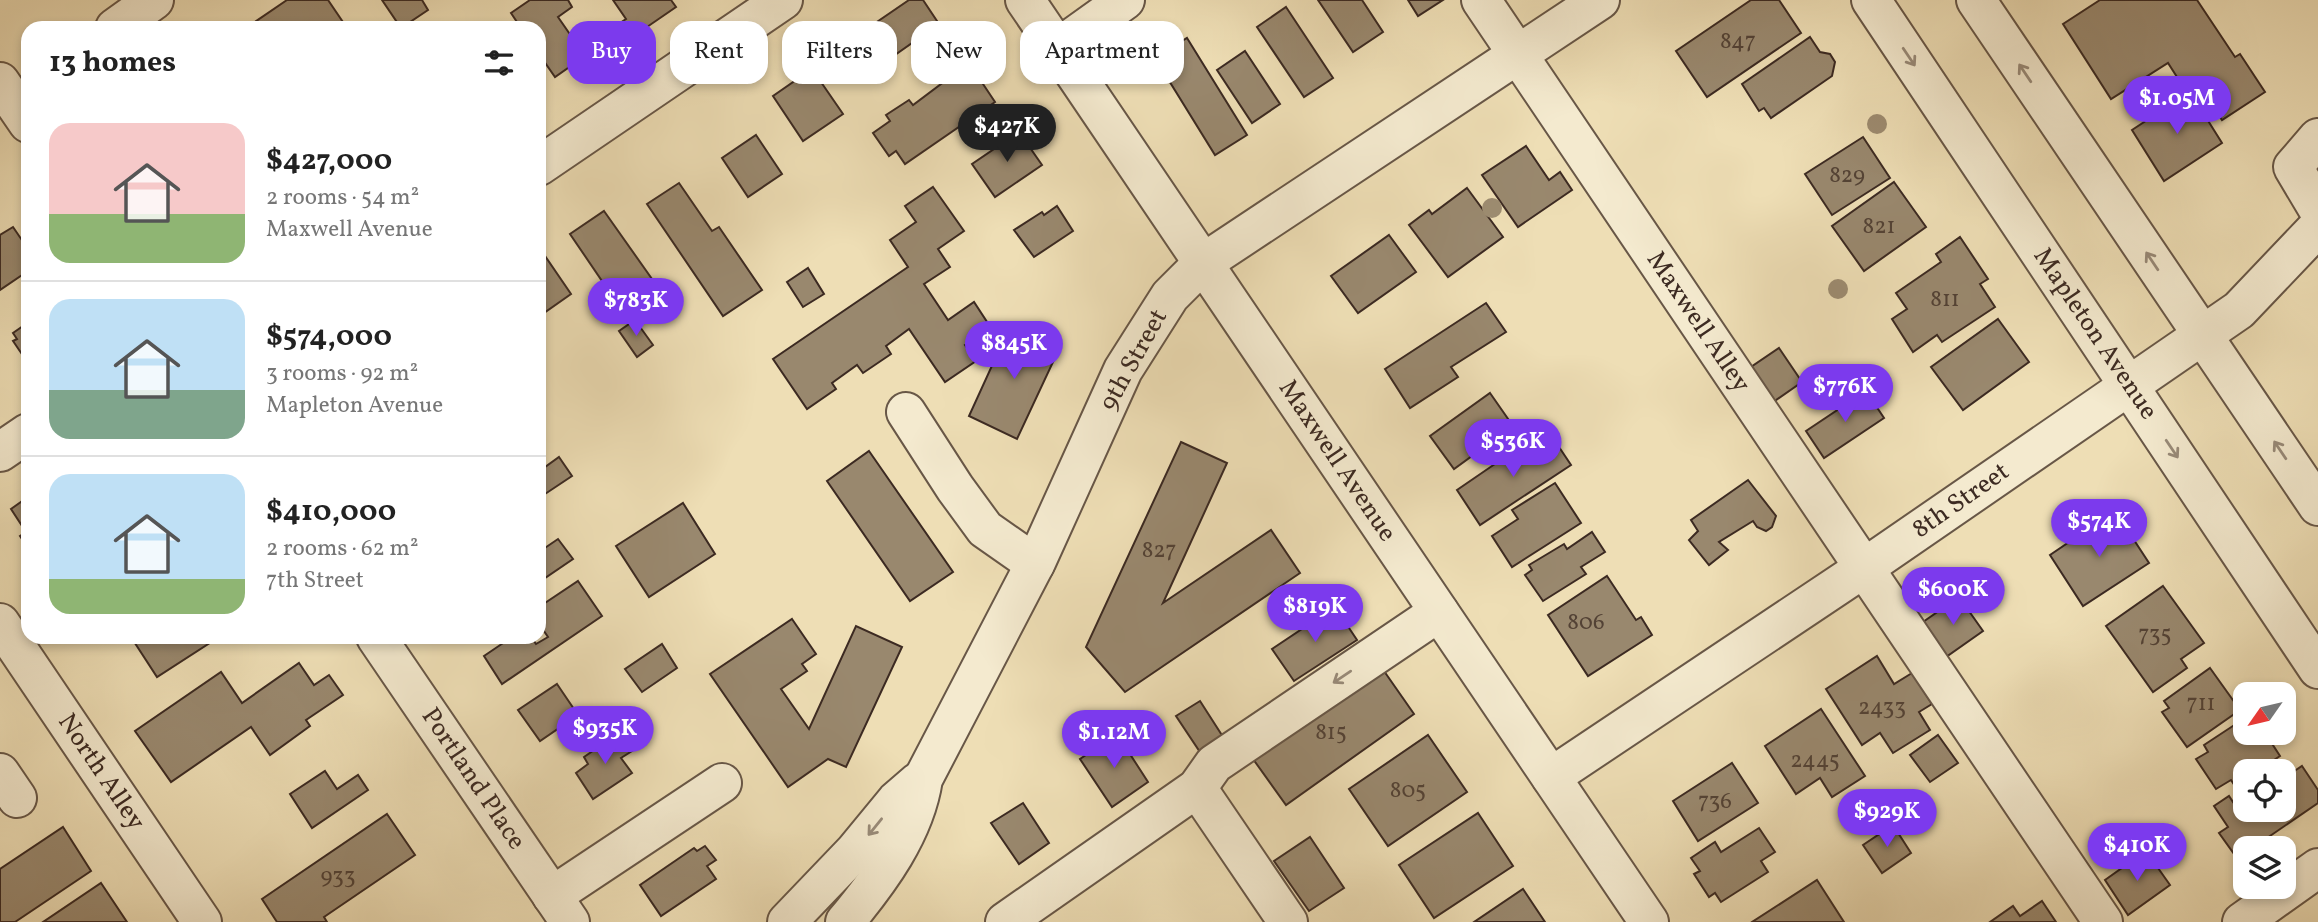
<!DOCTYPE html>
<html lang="en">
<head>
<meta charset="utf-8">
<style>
  body { margin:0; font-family:Vollkorn,serif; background:#f6f6f6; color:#222; height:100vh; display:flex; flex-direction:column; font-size:26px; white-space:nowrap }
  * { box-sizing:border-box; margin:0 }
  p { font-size:23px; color:#767676 }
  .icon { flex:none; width:38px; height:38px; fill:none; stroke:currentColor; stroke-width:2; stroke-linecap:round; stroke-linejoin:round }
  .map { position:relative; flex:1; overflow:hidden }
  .details { position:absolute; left:21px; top:21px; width:525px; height:623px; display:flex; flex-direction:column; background:#fff; border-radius:21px; box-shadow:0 4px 10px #0003 }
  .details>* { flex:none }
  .banner { position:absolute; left:567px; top:21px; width:665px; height:63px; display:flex; gap:14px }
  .needle { width:46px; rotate:236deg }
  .fabs { position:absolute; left:2233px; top:682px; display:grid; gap:14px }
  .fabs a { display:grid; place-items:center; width:63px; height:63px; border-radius:14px; background:#fff; box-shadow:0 4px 10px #0003; font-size:35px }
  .price { position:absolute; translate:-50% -60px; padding:0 16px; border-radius:24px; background:#7c3aed; color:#fff; font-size:23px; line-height:46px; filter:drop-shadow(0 2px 4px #0008) }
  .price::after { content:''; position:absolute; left:50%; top:42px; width:21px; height:16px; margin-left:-10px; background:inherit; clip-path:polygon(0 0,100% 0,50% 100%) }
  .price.on { background:#222; color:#fff }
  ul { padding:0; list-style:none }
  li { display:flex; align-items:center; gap:21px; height:175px; padding:0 28px }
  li+li { border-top:2px solid #e0e0e0 }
  li span { display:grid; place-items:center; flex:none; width:196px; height:140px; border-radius:21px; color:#555 }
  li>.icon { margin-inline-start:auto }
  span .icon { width:84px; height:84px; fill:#fffc; stroke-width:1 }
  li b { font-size:30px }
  h2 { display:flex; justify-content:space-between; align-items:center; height:84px; padding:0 28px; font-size:30px }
  .pill { padding:0 24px; border-radius:21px; background:#fff; box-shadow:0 4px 10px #0003; font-size:24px; line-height:63px }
  .pill.on { background:#7c3aed; color:#fff }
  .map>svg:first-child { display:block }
  .building { fill:#99886e; stroke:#3c2a22; stroke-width:2 }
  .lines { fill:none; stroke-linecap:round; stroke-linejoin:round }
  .minor-casing { stroke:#685747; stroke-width:42 }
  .minor { stroke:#f4eacf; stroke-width:38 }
  .tree { fill:#9d8c71 }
  .oneway { stroke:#988a78 }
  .labels { text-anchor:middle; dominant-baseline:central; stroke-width:6; stroke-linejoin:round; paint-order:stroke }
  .number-label { font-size:23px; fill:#534235 }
  .street-label { font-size:26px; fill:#3c2a22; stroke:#f4eacf }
</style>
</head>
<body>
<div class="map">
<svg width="2318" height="922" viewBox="0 0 2318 922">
  <rect width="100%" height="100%" fill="#eedeb5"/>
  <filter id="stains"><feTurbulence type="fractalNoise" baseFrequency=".00286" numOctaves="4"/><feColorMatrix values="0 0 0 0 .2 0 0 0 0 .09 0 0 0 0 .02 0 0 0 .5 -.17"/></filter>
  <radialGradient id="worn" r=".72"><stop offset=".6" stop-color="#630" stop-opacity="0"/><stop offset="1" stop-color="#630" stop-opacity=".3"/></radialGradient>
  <!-- building -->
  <g class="building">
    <path d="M287 0H328L347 28H246Z"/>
    <path d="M382 0H422L428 10 401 28Z"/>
    <path d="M530 0H568L572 7 558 17 585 56 555 77 539 54V28H521L511 13Z"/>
    <path d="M613 0H671L676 7 631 38 620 23 626 19Z"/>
    <path d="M909 0H923L939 24 892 57 871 26Z"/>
    <path d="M1318 0H1362L1383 32 1353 52Z"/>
    <path d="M1408 0H1443L1418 16Z"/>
    <path d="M1751 0H1779L1801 33 1707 97 1676 51Z"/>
    <path d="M2100 0H2197L2235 57 2240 54 2265 92 2222 120 2196 81 2184 88 2168 63 2111 99 2063 24Z"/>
    <path d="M1286 7 1333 78 1304 97 1257 27Z"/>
    <path d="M1810 37 1820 52 1830 54 1835 62 1832 76 1771 118 1764 108 1759 111 1742 84Z"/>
    <path d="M1187 38 1247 135 1215 155 1155 58Z"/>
    <path d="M1245 51 1280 104 1252 123 1217 70Z"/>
    <path d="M969 63 995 102 905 164 896 151 889 156 873 133 890 121 886 115 909 100 913 105Z"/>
    <path d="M812 69 843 114 803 141 773 96Z"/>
    <path d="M2190 92 2222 143 2164 181 2132 130Z"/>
    <path d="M1019 132 1042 165 995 197 972 164Z"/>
    <path d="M756 135 782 174 748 197 722 158Z"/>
    <path d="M1863 137 1890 178 1832 215 1805 174Z"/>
    <path d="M1526 146 1549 180 1560 172 1572 190 1518 227 1482 175Z"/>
    <path d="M1894 182 1926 227 1864 271 1832 226Z"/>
    <path d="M679 183 712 231 719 227 762 290 723 316 647 204Z"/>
    <path d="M933 187 964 231 938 249 950 267 924 284 948 320 974 302 991 328 965 345 976 361 945 382 909 329 886 346 891 354 863 373 857 365 832 383 836 389 807 409 773 359 908 267 890 240 916 222 905 206Z"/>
    <path d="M1467 188 1503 237 1448 277 1409 225 1429 210 1432 214Z"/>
    <path d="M1057 206 1073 231 1034 257 1014 230 1042 212 1044 215Z"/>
    <path d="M604 211 652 279 617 303 570 234Z"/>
    <path d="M13 227 28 249V271L0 290V235Z"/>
    <path d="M1389 235 1416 272 1358 313 1331 276Z"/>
    <path d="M1960 237 1988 279 1980 284 1995 307 1942 342 1937 335 1913 352 1892 319 1907 309 1896 293 1941 262 1936 254Z"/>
    <path d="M543 253 571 294 541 315 539 256Z"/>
    <path d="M808 268 824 294 803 307 787 282Z"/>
    <path d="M1486 303 1506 332 1451 367 1458 377 1410 408 1385 369Z"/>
    <path d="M1998 319 2029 362 1963 410 1931 367Z"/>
    <path d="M635 320 653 345 637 357 619 331Z"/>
    <path d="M1011 324 1060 347 1017 439 969 416Z"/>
    <path d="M23 326 28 331V363L13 341 17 339 13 333Z"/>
    <path d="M1779 348 1802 382 1769 405 1745 371Z"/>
    <path d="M1866 391 1884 418 1824 458 1806 431Z"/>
    <path d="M1490 393 1513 426 1454 469 1430 436Z"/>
    <path d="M1551 435 1571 465 1480 525 1457 490 1508 455 1512 460Z"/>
    <path d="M1181 442 1227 463 1163 603 1271 530 1300 573 1125 692 1086 647Z"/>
    <path d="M869 451 953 572 910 601 827 481Z"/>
    <path d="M559 457 572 476 539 498V458L545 467Z"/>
    <path d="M1748 480 1776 516 1772 527 1766 531 1757 527 1753 521 1719 542 1728 550 1709 565 1689 540 1698 531 1691 520Z"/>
    <path d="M1555 483 1581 523 1512 567 1492 536 1518 519 1512 510Z"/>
    <path d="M28 497V548L20 536 26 532 11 509Z"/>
    <path d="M683 503 715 554 649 597 616 546Z"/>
    <path d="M2115 511 2149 563 2083 606 2050 555Z"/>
    <path d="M1592 532 1605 552 1581 567 1586 574 1543 601 1525 575 1532 570 1529 565 1564 544 1567 549Z"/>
    <path d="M558 539 573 559 545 578 539 569V552Z"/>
    <path d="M1607 576 1636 620 1641 617 1652 635 1588 676 1548 615Z"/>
    <path d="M578 581 602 616 502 684 484 656 512 637H531L536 644 548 637 539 624V607Z"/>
    <path d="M2163 586 2204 643 2181 659 2187 668 2153 692 2106 626Z"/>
    <path d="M1959 597 1983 631 1946 657 1923 622Z"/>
    <path d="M1335 607 1357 640 1294 681 1272 649Z"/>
    <path d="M792 619 816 654 802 664 807 671 781 689 809 729 856 626 902 647 846 767 828 759 788 787 710 674Z"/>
    <path d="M131 637H219L157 677Z"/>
    <path d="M662 644 677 668 642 692 625 669Z"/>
    <path d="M1877 656 1894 684 1912 673 1932 704 1919 712 1930 730 1893 753 1880 733 1862 745 1826 689Z"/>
    <path d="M1377 661 1414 714 1286 805 1248 752Z"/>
    <path d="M299 663 314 685 329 675 343 695 306 720 310 726 270 755 251 727 171 782 135 731 221 672 242 703Z"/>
    <path d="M2210 668 2240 710 2187 747 2162 712 2169 708 2164 701Z"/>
    <path d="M557 684 578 715 540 741 518 710Z"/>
    <path d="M1200 701 1225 740 1202 755 1176 716Z"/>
    <path d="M1821 709 1865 776 1832 797 1820 778 1796 794 1765 746Z"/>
    <path d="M2245 718V733H2278L2269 739 2280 756 2256 772H2245V779L2235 786 2231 780 2216 789 2196 759 2208 752 2204 745Z"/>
    <path d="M619 733 632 751 621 758 632 773 593 799 576 773 588 764 584 757Z"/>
    <path d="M1117 734 1148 782 1112 807 1080 759Z"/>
    <path d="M1428 735 1467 792 1388 846 1349 789Z"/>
    <path d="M1938 735 1958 763 1930 782 1910 755Z"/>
    <path d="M1732 763 1758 803 1698 841 1673 801Z"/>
    <path d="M2302 766 2318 790V803L2251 849H2245V852L2237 858 2219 833 2228 827 2214 806 2229 796 2233 802 2245 794V810H2284V778Z"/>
    <path d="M325 771 337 789 358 775 368 790 312 828 290 794Z"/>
    <path d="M1023 803 1049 843 1019 864 991 823Z"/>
    <path d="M1478 813 1513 866 1434 918 1399 865Z"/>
    <path d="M387 814 415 855 324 917 327 922H277L262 899Z"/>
    <path d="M1893 825 1911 853 1882 873 1863 845Z"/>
    <path d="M63 827 91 871 15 922H0V869Z"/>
    <path d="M1759 828 1775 852 1761 861 1768 872 1721 902 1715 893 1709 897 1694 874 1700 871 1691 858 1715 842 1721 852Z"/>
    <path d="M1310 837 1344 888 1309 911 1274 861Z"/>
    <path d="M705 846 716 860 707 866 716 879 661 916 640 885 694 848 697 851Z"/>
    <path d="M2146 851 2170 885 2128 915 2105 880Z"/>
    <path d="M1817 880 1844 922H1752Z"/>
    <path d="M101 883 127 922H43Z"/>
    <path d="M1523 889 1545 922H1474Z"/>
    <path d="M2042 901 2056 922H1990L2013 906 2020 916Z"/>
  </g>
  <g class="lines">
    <!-- minor casing -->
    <g class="minor-casing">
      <g id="minor">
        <path d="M1025 0 1649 922"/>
        <path d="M1481 0 2103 922"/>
        <path d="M1871 0 2318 669"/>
        <path d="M1976 0 2318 506"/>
        <path d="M115 28 154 0"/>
        <path d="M1058 48 1125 0"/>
        <path d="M0 82 28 123"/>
        <path d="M2318 138 2293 167 2318 209"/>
        <path d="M539 166 783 0"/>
        <path d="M906 412 955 488 985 529 1035 564"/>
        <path d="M0 452 28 433"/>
        <path d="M0 623 202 922"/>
        <path d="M376 637 570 922"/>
        <path d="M0 773 17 798"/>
        <path d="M1551 777 1864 568 2239 310 2318 227"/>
        <path d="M1197 788 1288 922"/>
        <path d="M552 896 722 783"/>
        <path d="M787 922 854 852 896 801 918 782"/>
        <path d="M845 922C879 881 915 833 923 779L1037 560 1123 370 1170 296 1203 263 1600 0"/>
        <path d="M1005 922 1197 788 1214 764 1439 612"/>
        <path d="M2242 922 2318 868"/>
      </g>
    </g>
    <!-- minor -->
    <use href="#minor" class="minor"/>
  </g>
  <!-- trees -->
  <g class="tree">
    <circle cx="1877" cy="124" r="10"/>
    <circle cx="1492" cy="208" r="10"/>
    <circle cx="1838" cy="289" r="10"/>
  </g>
  <!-- one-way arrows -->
  <defs><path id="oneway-shaft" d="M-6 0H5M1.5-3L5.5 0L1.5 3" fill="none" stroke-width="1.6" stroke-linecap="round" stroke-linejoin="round" transform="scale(1.75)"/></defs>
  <g class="oneway">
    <use href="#oneway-shaft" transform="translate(1909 57) rotate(56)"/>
    <use href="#oneway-shaft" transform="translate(2025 73) rotate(-124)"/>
    <use href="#oneway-shaft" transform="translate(2152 261) rotate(-124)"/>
    <use href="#oneway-shaft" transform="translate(2172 449) rotate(56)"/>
    <use href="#oneway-shaft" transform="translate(2280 450) rotate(-124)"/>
    <use href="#oneway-shaft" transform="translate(1342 677) rotate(146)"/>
    <use href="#oneway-shaft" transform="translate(875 827) rotate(129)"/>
  </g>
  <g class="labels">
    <!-- number labels -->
    <g class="number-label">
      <text x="1738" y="42">847</text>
      <text x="1847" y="176">829</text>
      <text x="1879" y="227">821</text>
      <text x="1945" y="300">811</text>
      <text x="1159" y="551">827</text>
      <text x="1586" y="623">806</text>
      <text x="2155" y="635">735</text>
      <text x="2201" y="704">711</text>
      <text x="1882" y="708">2433</text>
      <text x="1331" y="733">815</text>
      <text x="1815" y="761">2445</text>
      <text x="1408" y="791">805</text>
      <text x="1715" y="802">736</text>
      <text x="338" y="877">933</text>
    </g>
    <!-- street labels -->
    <g class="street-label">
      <text transform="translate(1698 322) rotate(56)">Maxwell Alley</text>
      <text transform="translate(2095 334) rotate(56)">Mapleton Avenue</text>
      <text transform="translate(1134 360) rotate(-61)">9th Street</text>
      <text transform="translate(1337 461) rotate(56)">Maxwell Avenue</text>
      <text transform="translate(1961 501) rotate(-35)">8th Street</text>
      <text transform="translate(101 772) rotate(56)">North Alley</text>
      <text transform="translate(473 779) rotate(56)">Portland Place</text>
    </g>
  </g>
  <rect width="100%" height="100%" filter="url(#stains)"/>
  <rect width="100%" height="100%" fill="url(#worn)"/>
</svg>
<div class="fabs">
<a><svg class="needle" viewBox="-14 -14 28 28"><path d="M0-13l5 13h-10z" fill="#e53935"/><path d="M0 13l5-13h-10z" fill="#767676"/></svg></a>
<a><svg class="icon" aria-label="locate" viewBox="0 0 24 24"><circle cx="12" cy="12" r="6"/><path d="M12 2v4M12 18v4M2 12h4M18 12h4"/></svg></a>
<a><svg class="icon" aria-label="layers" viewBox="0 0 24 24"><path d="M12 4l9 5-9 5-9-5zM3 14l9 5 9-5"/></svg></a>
</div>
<b class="price" style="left:2177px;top:136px">$1.05M</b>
<b class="price on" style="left:1007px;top:164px">$427K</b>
<b class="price" style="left:636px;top:338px">$783K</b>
<b class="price" style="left:1014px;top:381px">$845K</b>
<b class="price" style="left:1845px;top:424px">$776K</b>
<b class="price" style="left:1513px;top:479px">$536K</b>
<b class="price" style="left:2099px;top:559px">$574K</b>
<b class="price" style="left:1953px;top:627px">$600K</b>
<b class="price" style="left:1315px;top:644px">$819K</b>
<b class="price" style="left:605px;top:766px">$935K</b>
<b class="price" style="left:1114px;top:770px">$1.12M</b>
<b class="price" style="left:1887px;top:849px">$929K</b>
<b class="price" style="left:2137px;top:883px">$410K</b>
<div class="banner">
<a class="pill on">Buy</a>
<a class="pill">Rent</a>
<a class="pill">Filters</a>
<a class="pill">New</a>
<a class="pill">Apartment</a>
</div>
<section class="details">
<h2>13 homes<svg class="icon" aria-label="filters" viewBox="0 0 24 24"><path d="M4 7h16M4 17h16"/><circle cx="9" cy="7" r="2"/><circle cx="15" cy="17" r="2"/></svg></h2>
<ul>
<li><span style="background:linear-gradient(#f6c9c9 65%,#8fb573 0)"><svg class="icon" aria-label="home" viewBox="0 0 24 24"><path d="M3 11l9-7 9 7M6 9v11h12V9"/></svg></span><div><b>$427,000</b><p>2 rooms · 54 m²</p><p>Maxwell Avenue</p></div></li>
<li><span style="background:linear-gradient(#bfe0f5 65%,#7fa58c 0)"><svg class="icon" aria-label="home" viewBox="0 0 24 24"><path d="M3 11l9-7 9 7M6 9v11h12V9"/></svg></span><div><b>$574,000</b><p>3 rooms · 92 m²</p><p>Mapleton Avenue</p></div></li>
<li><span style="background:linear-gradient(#bfe0f5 75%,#8fb573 0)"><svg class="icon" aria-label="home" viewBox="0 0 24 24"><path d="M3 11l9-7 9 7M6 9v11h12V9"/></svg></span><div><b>$410,000</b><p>2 rooms · 62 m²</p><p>7th Street</p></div></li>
</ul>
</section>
</div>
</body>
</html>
